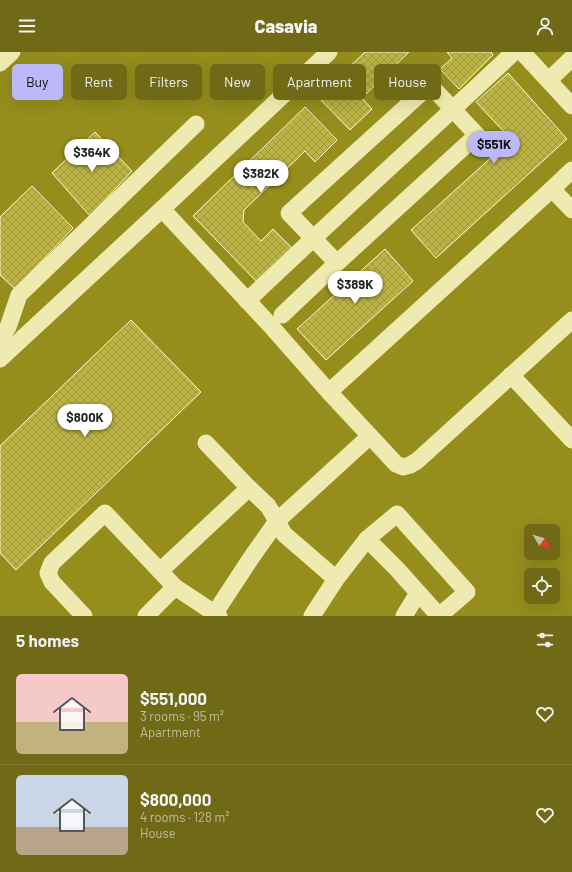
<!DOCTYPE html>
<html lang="en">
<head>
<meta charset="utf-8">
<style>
  body { margin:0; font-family:Barlow,sans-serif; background:#787223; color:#f1f3f6; height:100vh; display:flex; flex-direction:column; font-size:15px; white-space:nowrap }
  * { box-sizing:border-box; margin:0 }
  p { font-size:13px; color:#c0bfa1 }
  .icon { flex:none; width:22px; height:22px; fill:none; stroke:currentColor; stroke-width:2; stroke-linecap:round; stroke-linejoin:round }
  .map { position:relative; height:564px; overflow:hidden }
  .details { display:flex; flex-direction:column; background:#706a16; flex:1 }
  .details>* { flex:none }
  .guide { position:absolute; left:12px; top:12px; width:548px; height:36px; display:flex; gap:8px }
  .needle { width:26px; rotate:128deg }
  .controls { position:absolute; left:524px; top:472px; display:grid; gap:8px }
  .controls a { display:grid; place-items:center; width:36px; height:36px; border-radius:6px; background:#706a16; box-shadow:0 4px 16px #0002; font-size:20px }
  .price { position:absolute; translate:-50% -34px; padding:0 9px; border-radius:14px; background:#fff; color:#222; font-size:13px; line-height:26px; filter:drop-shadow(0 1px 2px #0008) }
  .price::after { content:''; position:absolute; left:50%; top:24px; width:12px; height:9px; margin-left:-6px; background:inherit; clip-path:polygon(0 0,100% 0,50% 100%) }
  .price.current { background:#bcb8fa; color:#111 }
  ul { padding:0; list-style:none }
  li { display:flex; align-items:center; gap:12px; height:100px; padding:0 16px }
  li+li { border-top:1px solid #827d35 }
  li span { display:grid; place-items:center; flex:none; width:112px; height:80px; border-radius:6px; color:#555 }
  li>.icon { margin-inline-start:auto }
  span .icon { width:48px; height:48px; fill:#fffc; stroke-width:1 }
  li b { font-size:17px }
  h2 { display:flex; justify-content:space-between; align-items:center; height:48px; padding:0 16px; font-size:17px }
  .pill { padding:0 14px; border-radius:6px; background:#706a16; box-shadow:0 4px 16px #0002; font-size:14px; line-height:36px }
  .pill.current { background:#bcb8fa; color:#111 }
  header { display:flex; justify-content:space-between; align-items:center; height:52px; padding:0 16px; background:#706a16; font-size:18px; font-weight:800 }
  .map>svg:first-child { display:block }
  .building { fill:url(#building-cross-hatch); stroke:#fbf8d6 }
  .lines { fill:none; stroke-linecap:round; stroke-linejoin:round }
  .minor { stroke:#efebb0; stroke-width:17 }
</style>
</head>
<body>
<header><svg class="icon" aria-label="menu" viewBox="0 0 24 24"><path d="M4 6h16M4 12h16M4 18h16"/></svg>Casavia<svg class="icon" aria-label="person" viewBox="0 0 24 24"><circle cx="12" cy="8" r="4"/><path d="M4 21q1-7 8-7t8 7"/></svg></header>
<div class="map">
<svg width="572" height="564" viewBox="0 0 572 564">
  <defs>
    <pattern id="building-cross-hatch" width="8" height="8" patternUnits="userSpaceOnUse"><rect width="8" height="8" fill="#bbb445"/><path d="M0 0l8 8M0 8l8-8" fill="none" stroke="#a09a3c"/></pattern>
  </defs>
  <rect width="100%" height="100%" fill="#958e1d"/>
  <!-- building -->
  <g class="building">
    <path d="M365 0H409L362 46 372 57 350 78 318 45Z"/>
    <path d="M447 0H491L493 3 459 37 440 17 452 6Z"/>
    <path d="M508 21 567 87 436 206 411 178 506 92 507 83 476 50Z"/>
    <path d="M305 55 337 88 315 110 305 99 244 158 243 170 261 189 273 177 292 196 257 230 193 164Z"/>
    <path d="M95 80 132 119 90 164 52 121Z"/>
    <path d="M32 134 73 176 15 237 0 223V165Z"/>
    <path d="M385 197 413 229 326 308 297 277Z"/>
    <path d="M131 268 201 340 16 518 0 501V394Z"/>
  </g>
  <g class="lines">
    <!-- minor -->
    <g class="minor">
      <path d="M522 0 572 54"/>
      <path d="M0 11 12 0"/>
      <path d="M549 28 572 6"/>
      <path d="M572 118 552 137 572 158"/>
      <path d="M162 157 270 273 329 340 370 384"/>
      <path d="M247 249C335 165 426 83 514 0"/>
      <path d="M282 263 337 211 477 83 430 33 289 161 337 211"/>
      <path d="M0 287 8 275 19 243 196 72"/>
      <path d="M0 307 162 157 329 0"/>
      <path d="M511 323 572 388"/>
      <path d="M329 340 552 137"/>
      <path d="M206 391 249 436"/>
      <path d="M160 519 249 436 268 454 277 469 284 482 336 527 312 564"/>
      <path d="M336 527 367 487"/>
      <path d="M84 564 52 530 48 521 52 511 105 461 175 535 219 564"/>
      <path d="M146 564 175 535"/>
      <path d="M213 564 251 506 277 469 370 384 396 412 403 415 410 413 417 409 572 268"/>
      <path d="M404 564 418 541"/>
      <path d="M439 564 397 517 367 487 397 462 467 540 439 564"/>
    </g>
  </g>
</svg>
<div class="controls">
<a><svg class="needle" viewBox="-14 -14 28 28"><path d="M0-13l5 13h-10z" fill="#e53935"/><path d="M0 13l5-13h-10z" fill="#c0bfa1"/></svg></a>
<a><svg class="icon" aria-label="locate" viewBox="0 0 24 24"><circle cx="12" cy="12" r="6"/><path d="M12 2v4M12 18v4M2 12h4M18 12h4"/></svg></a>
</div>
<b class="price current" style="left:494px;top:113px">$551K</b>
<b class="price" style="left:92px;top:121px">$364K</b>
<b class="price" style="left:261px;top:142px">$382K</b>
<b class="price" style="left:355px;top:253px">$389K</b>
<b class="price" style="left:85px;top:386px">$800K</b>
<div class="guide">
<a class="pill current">Buy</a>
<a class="pill">Rent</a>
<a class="pill">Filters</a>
<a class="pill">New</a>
<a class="pill">Apartment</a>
<a class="pill">House</a>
</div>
</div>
<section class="details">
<h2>5 homes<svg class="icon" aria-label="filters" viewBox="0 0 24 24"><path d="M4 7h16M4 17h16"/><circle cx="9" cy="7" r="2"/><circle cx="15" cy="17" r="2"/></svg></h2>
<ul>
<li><span style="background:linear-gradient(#f6c9c9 60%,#c2b280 0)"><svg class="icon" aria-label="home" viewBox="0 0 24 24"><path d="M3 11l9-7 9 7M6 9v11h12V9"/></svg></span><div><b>$551,000</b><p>3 rooms · 95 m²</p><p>Apartment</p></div><svg class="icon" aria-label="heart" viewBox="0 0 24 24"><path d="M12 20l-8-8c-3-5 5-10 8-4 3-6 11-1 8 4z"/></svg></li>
<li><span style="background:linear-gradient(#c9d6e8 65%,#b9a48a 0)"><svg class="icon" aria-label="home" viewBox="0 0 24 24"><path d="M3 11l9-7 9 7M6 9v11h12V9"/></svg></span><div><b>$800,000</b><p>4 rooms · 128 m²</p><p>House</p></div><svg class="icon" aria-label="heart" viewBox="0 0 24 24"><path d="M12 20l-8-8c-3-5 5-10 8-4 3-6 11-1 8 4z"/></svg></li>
</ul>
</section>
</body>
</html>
